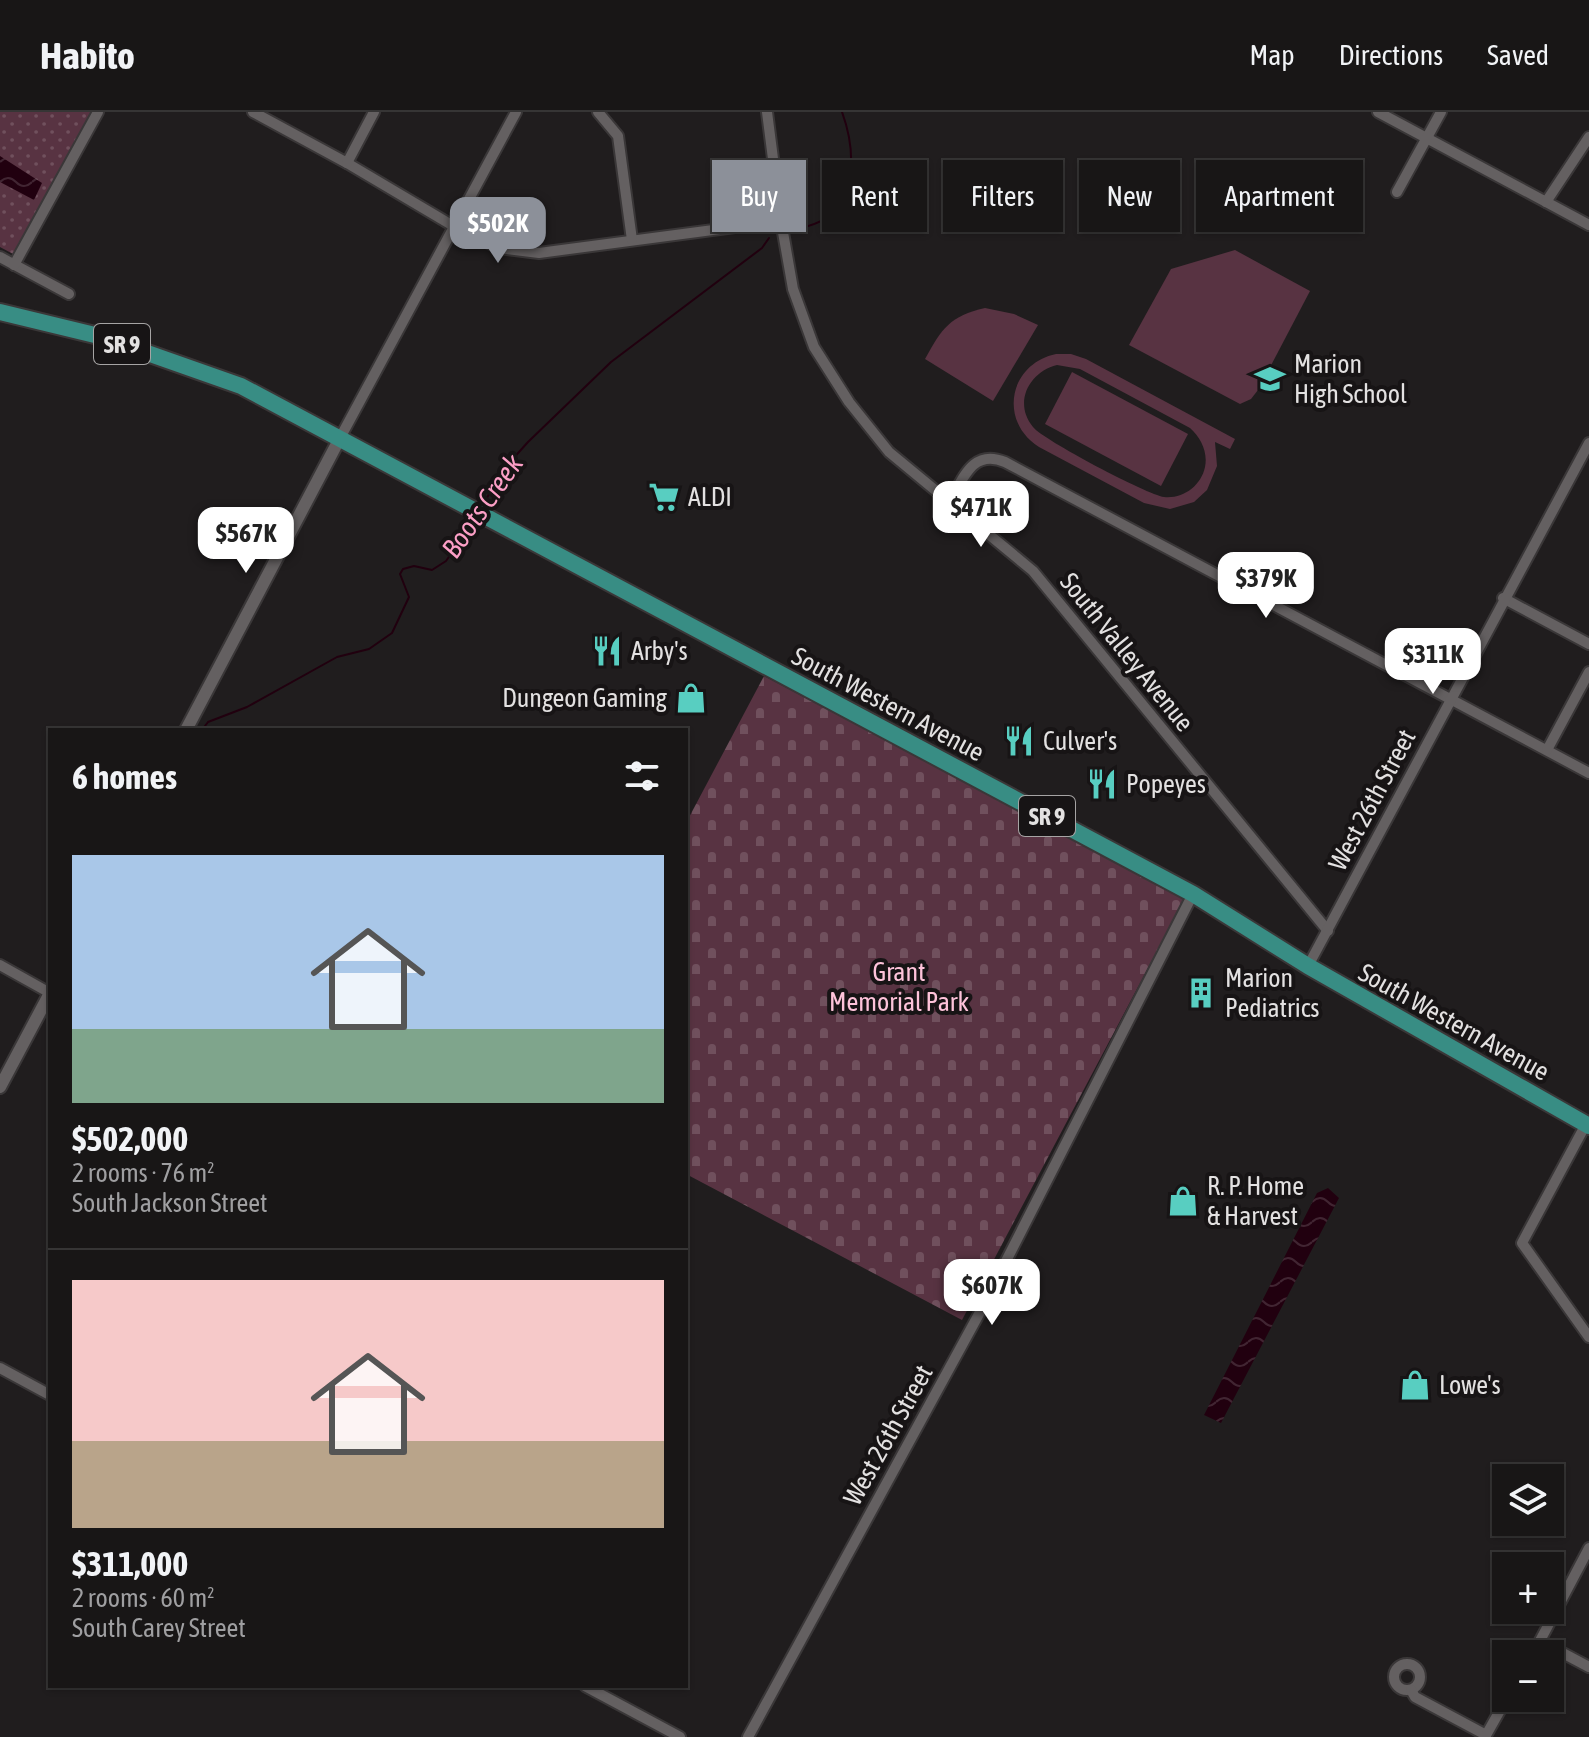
<!DOCTYPE html>
<html lang="en">
<head>
<meta charset="utf-8">
<style>
  body { margin:0; font-family:"Asap Condensed",sans-serif; background:#211f1f; color:#f1f3f6; height:100vh; display:flex; flex-direction:column; font-size:30px; white-space:nowrap }
  * { box-sizing:border-box; margin:0 }
  p { font-size:26px; color:#9f9fa1 }
  .icon { flex:none; width:44px; height:44px; fill:none; stroke:currentColor; stroke-width:2; stroke-linecap:round; stroke-linejoin:round }
  .map { position:relative; flex:1; overflow:hidden }
  .side { position:absolute; left:48px; top:616px; width:640px; height:960px; display:flex; flex-direction:column; background:#181616; border-radius:0px; box-shadow:0 2px 6px #0004,0 0 0 2px #363535 }
  .side>* { flex:none }
  .banner { position:absolute; left:712px; top:48px; width:756px; height:72px; display:flex; gap:16px }
  .fabs { position:absolute; left:1492px; top:1352px; display:grid; gap:16px }
  .fabs a { display:grid; place-items:center; width:72px; height:72px; border-radius:0px; background:#181616; box-shadow:0 2px 6px #0004,0 0 0 2px #363535; font-size:40px }
  .price { position:absolute; translate:-50% -68px; padding:0 18px; border-radius:16px; background:#fff; color:#222; font-size:26px; line-height:52px; filter:drop-shadow(0 2px 4px #0008) }
  .price::after { content:''; position:absolute; left:50%; top:48px; width:24px; height:18px; margin-left:-12px; background:inherit; clip-path:polygon(0 0,100% 0,50% 100%) }
  .price.active { background:#8c9099; color:#fff }
  ul { padding:0; list-style:none }
  li { display:grid; align-content:center; gap:16px; height:424px; padding:0 24px }
  li+li { border-top:2px solid #363535 }
  li span { display:grid; place-items:center; height:248px; border-radius:0px; color:#555 }
  li>.icon { margin-inline-start:auto }
  span .icon { width:144px; height:144px; fill:#fffc; stroke-width:1 }
  li b { font-size:34px }
  h2 { display:flex; justify-content:space-between; align-items:center; height:96px; padding:0 24px; font-size:34px }
  .chip { padding:0 28px; border-radius:0px; background:#181616; box-shadow:0 2px 6px #0004,0 0 0 2px #363535; font-size:28px; line-height:72px }
  .chip.active { background:#8c9099; color:#fff }
  header { display:flex; align-items:center; gap:48px; box-sizing:border-box; height:112px; padding:0 40px; background:#181616; border-bottom:2px solid #363535 }
  header strong { font-size:38px }
  nav { display:flex; gap:44px; margin-inline-start:auto; font-size:28px }
  .map>svg:first-child { display:block }
  .cemetery { fill:url(#cemetery-stones) }
  .park { fill:url(#park-dots) }
  .pitch { fill:#583342; fill-rule:evenodd }
  .water { fill:url(#water-waves) }
  .lines { fill:none; stroke-linecap:round; stroke-linejoin:round }
  .stream { stroke:#21000f; stroke-width:2 }
  .minor-casing { stroke:#3a3738; stroke-width:14 }
  .tertiary-casing { stroke:#3a3738; stroke-width:16 }
  .trunk-casing { stroke:#3a3738; stroke-width:20 }
  .minor { stroke:#646061; stroke-width:10 }
  .tertiary { stroke:#646061; stroke-width:12 }
  .trunk { stroke:#388d84; stroke-width:16 }
  .labels { text-anchor:middle; dominant-baseline:central; stroke-width:8; stroke-linejoin:round; paint-order:stroke }
  .shield { fill:#171415; stroke:#a6a4a4; stroke-width:2 }
  .shield-label { font-size:24px; font-weight:bold; fill:#e3e1e1 }
  .poi-label { font-size:26px; fill:#e3e1e1; stroke:#171415; text-anchor:start }
  .street-label { font-size:26px; fill:#e3e1e1; stroke:#171415 }
  .park-label { font-size:26px; fill:#fec3da; stroke:#171415 }
  .water-label { font-size:28px; font-style:italic; fill:#fc9fc6; stroke:#171415 }
</style>
</head>
<body>
<header>
<strong>Habito</strong>
<nav><a>Map</a><a>Directions</a><a>Saved</a></nav>
</header>
<div class="map">
<svg width="1589" height="1625" viewBox="0 0 1589 1625">
  <defs>
    <pattern id="cemetery-stones" width="16" height="16" patternUnits="userSpaceOnUse" patternTransform="scale(2)"><rect width="16" height="16" fill="#583342"/><path d="M2 7V4a2 2 0 0 1 4 0v3zM10 15v-3a2 2 0 0 1 4 0v3z" fill="#70505d"/></pattern>
    <pattern id="park-dots" width="8" height="8" patternUnits="userSpaceOnUse" patternTransform="scale(2)"><rect width="8" height="8" fill="#583342"/><path d="M2 2h.1M6 6h.1" fill="none" stroke="#70505d" stroke-width="1.8" stroke-linecap="round"/></pattern>
    <pattern id="water-waves" width="16" height="10" patternUnits="userSpaceOnUse" patternTransform="scale(2)"><rect width="16" height="10" fill="#21000f"/><path d="M0 5q4-4 8 0t8 0" fill="none" stroke="#412532"/></pattern>
  </defs>
  <rect width="100%" height="100%" fill="#201d1e"/>
  <!-- cemetery -->
  <path class="cemetery" d="M764 564 1185 786 962 1208 686 1062V711Z"/>
  <!-- park -->
  <path class="park" d="M0 0H93L15 143 0 135Z"/>
  <!-- pitch -->
  <g class="pitch">
    <path d="M1235 138 1310 179 1258 278 1251 287 1240 292 1129 233 1171 157Z"/>
    <path d="M985 196 1014 202 1038 213 993 289 925 247C942 216 950 204 985 196Z"/>
    <path d="M1056 242H1071L1086 247 1235 327 1230 337 1215 330 1217 354 1207 378 1194 390 1170 397 1144 391 1039 335C998 309 1009 252 1056 242ZM1057 253 1080 257 1190 316C1201 326 1208 340 1205 355 1201 374 1183 387 1164 385 1148 383 1043 328 1033 315 1013 291 1029 260 1057 253Z"/>
    <path d="M1072 260 1188 322 1161 374 1045 312Z"/>
  </g>
  <!-- water -->
  <g class="water">
    <path d="M0 44 42 71 34 88 0 70Z"/>
    <path d="M1328 1076 1339 1086 1232 1290 1221 1311 1204 1303 1317 1081Z"/>
  </g>
  <g class="lines">
    <!-- stream -->
    <g class="stream">
      <path d="M790 119C801 116 817 113 826 106 859 82 854 33 842 0"/>
      <path d="M482 395 501 360 528 330 611 250 762 136 769 126"/>
      <path d="M202 618 208 610 247 595 337 545 369 537 392 521 409 485 400 462 403 457 414 454 432 458 446 449 475 408"/>
    </g>
    <!-- minor casing -->
    <g class="minor-casing">
      <g id="minor">
        <path d="M253 0 347 51 455 115 499 136 539 141 781 109"/>
        <path d="M598 0 618 24 632 128"/>
        <path d="M767 0 781 109 793 177 814 235 849 290 889 340 1033 459 1328 819"/>
        <path d="M1378 0 1589 113"/>
        <path d="M347 51 374 0"/>
        <path d="M1397 80 1441 0"/>
        <path d="M1546 90 1589 25"/>
        <path d="M0 145 69 182"/>
        <path d="M14 153 98 0"/>
        <path d="M340 326 516 0"/>
        <path d="M950 389C964 365 973 337 1005 350L1589 661"/>
        <path d="M1503 486 1589 532"/>
        <path d="M1547 638 1589 560"/>
        <path d="M0 853 50 881"/>
        <path d="M1308 854 1589 331"/>
        <path d="M1586 1012 1522 1131 1589 1225"/>
        <path d="M0 1256 50 1283"/>
        <path d="M1540 1529 1589 1555"/>
        <path d="M1533 1542 1589 1436"/>
        <circle cx="1407" cy="1565" r="13"/>
        <path d="M585 1574 680 1625"/>
        <path d="M1411 1578 1415 1585 1486 1623"/>
        <path d="M748 1625 979 1202 1193 782"/>
        <path d="M1485 1625 1507 1586"/>
      </g>
    </g>
    <!-- tertiary casing -->
    <g class="tertiary-casing">
      <g id="tertiary">
        <path d="M186 618 340 326"/>
        <path d="M0 975 50 881"/>
      </g>
    </g>
    <!-- trunk casing -->
    <g class="trunk-casing">
      <path id="trunk" d="M0 200 99 224 241 274 1193 782 1308 854 1589 1014"/>
    </g>
    <!-- minor -->
    <use href="#minor" class="minor"/>
    <!-- tertiary -->
    <use href="#tertiary" class="tertiary"/>
    <!-- trunk -->
    <use href="#trunk" class="trunk"/>
  </g>
  <!-- icons -->
  <defs>
    <g id="school-bare" transform="scale(2.4)"><path d="M0-5L7-2L0 1L-7-2ZM-4 1L0 2.5L4 1V4Q0 6-4 4Z" fill="#58cec1" stroke="#171415" stroke-width="2.5" paint-order="stroke"/></g>
    <g id="supermarket-bare" transform="scale(2.4)"><path d="M-6-5.5h2.5l.6 2H6L4.5 2H-2.5L-4.4-4H-6ZM-1.5 3.2a1.3 1.3 0 1 0 .1 0ZM3 3.2a1.3 1.3 0 1 0 .1 0Z" fill="#58cec1" stroke="#171415" stroke-width="2.5" paint-order="stroke"/></g>
    <g id="restaurant-bare" transform="scale(2.4)"><path d="M-5-6h1v4h1v-4h1v4h1v-4h1v5L-1.5 .5V6h-2V.5L-5-1ZM5-6V6H3V1.5H1.5Q1.5-4 5-6Z" fill="#58cec1" stroke="#171415" stroke-width="2.5" paint-order="stroke"/></g>
    <g id="shop-bare" transform="scale(2.4)"><path d="M-5-2.5h2.3a2.7 3.5 0 0 1 5.4 0H5L5.5 6h-11ZM-1.5-2.5h3a1.5 2.3 0 0 0-3 0Z" fill="#58cec1" stroke="#171415" stroke-width="2.5" paint-order="stroke"/></g>
    <g id="building-bare" transform="scale(2.4)"><path d="M-4-6H4V6H1V3H-1V6H-4ZM-2.5-4.3h1.7v1.8h-1.7ZM.8-4.3h1.7v1.8H.8ZM-2.5-1h1.7V.8h-1.7ZM.8-1h1.7V.8H.8Z" fill="#58cec1" stroke="#171415" stroke-width="2.5" paint-order="stroke"/></g>
  </defs>
  <g fill-rule="evenodd">
    <use href="#school-bare" x="1270" y="267"/>
    <use href="#supermarket-bare" x="664" y="385"/>
    <use href="#restaurant-bare" x="607" y="539"/>
    <use href="#shop-bare" x="691" y="586"/>
    <use href="#restaurant-bare" x="1019" y="629"/>
    <use href="#restaurant-bare" x="1102" y="672"/>
    <use href="#building-bare" x="1201" y="881"/>
    <use href="#shop-bare" x="1183" y="1089"/>
    <use href="#shop-bare" x="1415" y="1273"/>
  </g>
  <g class="labels">
    <!-- shield labels -->
    <g class="shield">
      <rect x="94" y="212" width="56" height="40" rx="6"/>
      <rect x="1019" y="684" width="56" height="40" rx="6"/>
    </g>
    <g class="shield-label">
      <text x="122" y="232">SR 9</text>
      <text x="1047" y="704">SR 9</text>
    </g>
    <!-- poi labels -->
    <g class="poi-label">
      <text x="1294" y="252">Marion<tspan x="1294" dy="30">High School</tspan></text>
      <text x="688" y="385">ALDI</text>
      <text x="631" y="539">Arby's</text>
      <text x="667" y="586" text-anchor="end">Dungeon Gaming</text>
      <text x="1043" y="629">Culver's</text>
      <text x="1126" y="672">Popeyes</text>
      <text x="1225" y="866">Marion<tspan x="1225" dy="30">Pediatrics</tspan></text>
      <text x="1207" y="1074">R. P. Home<tspan x="1207" dy="30">&amp; Harvest</tspan></text>
      <text x="1439" y="1273">Lowe's</text>
    </g>
    <!-- street labels -->
    <g class="street-label">
      <text transform="translate(1127 540) rotate(51)">South Valley Avenue</text>
      <text transform="translate(888 592) rotate(28)">South Western Avenue</text>
      <text transform="translate(1372 688) rotate(-62)">West 26th Street</text>
      <text transform="translate(1454 910) rotate(29)">South Western Avenue</text>
      <text transform="translate(888 1323) rotate(-61)">West 26th Street</text>
    </g>
    <!-- park labels -->
    <g class="park-label">
      <text x="899" y="860">Grant<tspan x="899" dy="30">Memorial Park</tspan></text>
    </g>
    <!-- water labels -->
    <g class="water-label">
      <text transform="translate(482 394) rotate(-55)">Boots Creek</text>
    </g>
  </g>
</svg>
<div class="fabs">
<a><svg class="icon" aria-label="layers" viewBox="0 0 24 24"><path d="M12 4l9 5-9 5-9-5zM3 14l9 5 9-5"/></svg></a>
<a>+</a>
<a>−</a>
</div>
<b class="price active" style="left:498px;top:153px">$502K</b>
<b class="price" style="left:981px;top:437px">$471K</b>
<b class="price" style="left:246px;top:463px">$567K</b>
<b class="price" style="left:1266px;top:508px">$379K</b>
<b class="price" style="left:1433px;top:584px">$311K</b>
<b class="price" style="left:992px;top:1215px">$607K</b>
<div class="banner">
<a class="chip active">Buy</a>
<a class="chip">Rent</a>
<a class="chip">Filters</a>
<a class="chip">New</a>
<a class="chip">Apartment</a>
</div>
<section class="side">
<h2>6 homes<svg class="icon" aria-label="filters" viewBox="0 0 24 24"><path d="M4 7h16M4 17h16"/><circle cx="9" cy="7" r="2"/><circle cx="15" cy="17" r="2"/></svg></h2>
<ul>
<li><span style="background:linear-gradient(#a9c7e8 70%,#7fa58c 0)"><svg class="icon" aria-label="home" viewBox="0 0 24 24"><path d="M3 11l9-7 9 7M6 9v11h12V9"/></svg></span><div><b>$502,000</b><p>2 rooms · 76 m²</p><p>South Jackson Street</p></div></li>
<li><span style="background:linear-gradient(#f6c9c9 65%,#b9a48a 0)"><svg class="icon" aria-label="home" viewBox="0 0 24 24"><path d="M3 11l9-7 9 7M6 9v11h12V9"/></svg></span><div><b>$311,000</b><p>2 rooms · 60 m²</p><p>South Carey Street</p></div></li>
</ul>
</section>
</div>
</body>
</html>
